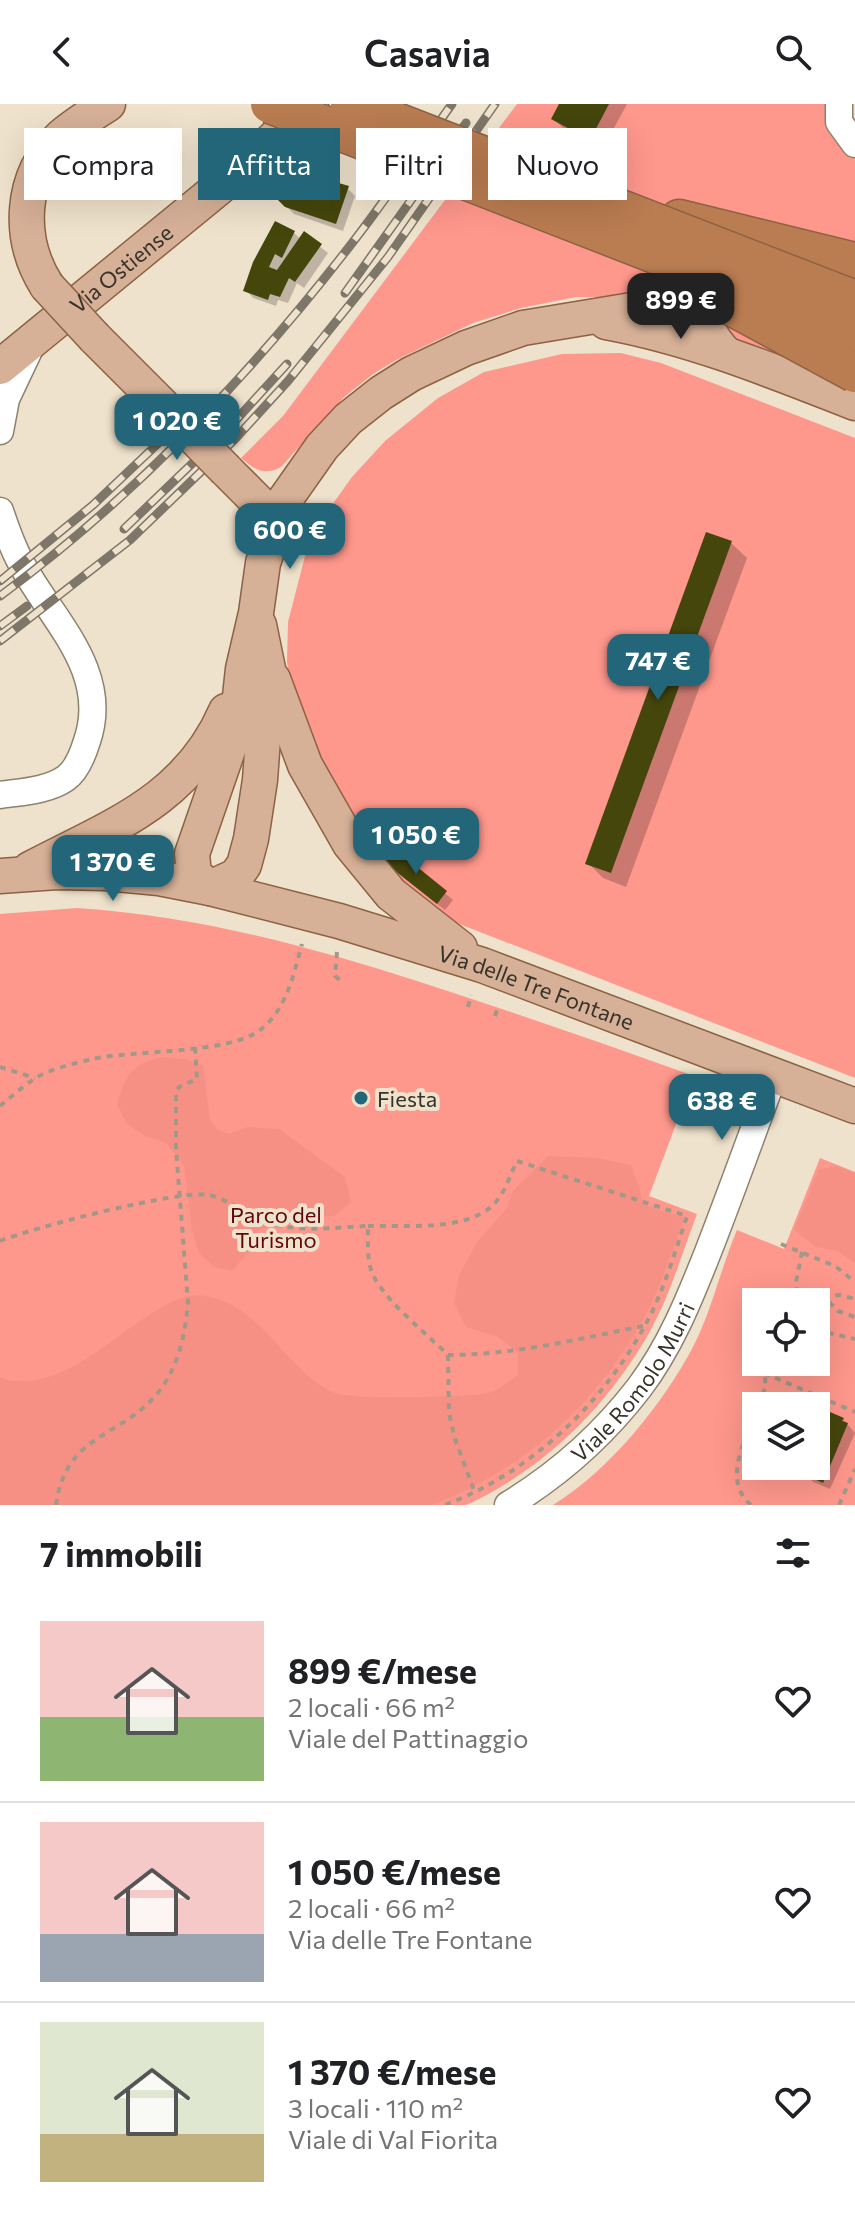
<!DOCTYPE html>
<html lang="it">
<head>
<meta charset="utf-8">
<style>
  body { margin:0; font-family:Commissioner,sans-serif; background:#f2f2f2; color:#202124; height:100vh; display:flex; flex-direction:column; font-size:30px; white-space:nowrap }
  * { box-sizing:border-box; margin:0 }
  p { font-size:26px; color:#757577 }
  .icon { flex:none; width:44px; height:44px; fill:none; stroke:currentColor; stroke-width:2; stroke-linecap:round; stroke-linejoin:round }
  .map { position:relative; height:1401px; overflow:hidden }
  .side { display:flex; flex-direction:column; background:#fff; flex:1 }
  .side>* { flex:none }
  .top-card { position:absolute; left:24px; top:24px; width:808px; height:72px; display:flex; gap:16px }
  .tools { position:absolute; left:742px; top:1184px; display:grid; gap:16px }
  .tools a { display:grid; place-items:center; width:88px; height:88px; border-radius:0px; background:#fff; box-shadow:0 8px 32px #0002; font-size:40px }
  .price { position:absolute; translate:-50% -68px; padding:0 18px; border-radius:16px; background:#246679; color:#fff; font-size:26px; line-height:52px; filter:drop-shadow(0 2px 4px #0008) }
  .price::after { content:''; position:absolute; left:50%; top:48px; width:24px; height:18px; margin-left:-12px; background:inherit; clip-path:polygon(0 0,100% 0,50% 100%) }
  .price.current { background:#222; color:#fff }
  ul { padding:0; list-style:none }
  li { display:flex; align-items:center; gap:24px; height:200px; padding:0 40px }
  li+li { border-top:2px solid #e0e0e0 }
  li span { display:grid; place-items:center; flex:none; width:224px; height:160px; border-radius:0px; color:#555 }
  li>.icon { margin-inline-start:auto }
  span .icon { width:96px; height:96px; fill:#fffc; stroke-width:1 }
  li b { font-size:34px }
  h2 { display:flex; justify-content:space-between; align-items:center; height:96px; padding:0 40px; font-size:34px }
  .chip { padding:0 28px; border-radius:0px; background:#fff; box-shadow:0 8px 32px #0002; font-size:28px; line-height:72px }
  .chip.current { background:#246679; color:#fff }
  header { display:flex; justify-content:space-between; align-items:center; height:104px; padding:0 40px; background:#fff; font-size:36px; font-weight:600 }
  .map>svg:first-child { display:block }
  .green { fill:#fe978c; fill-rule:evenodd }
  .forest { fill:#f69085 }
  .shadow { fill:#0003 }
  .building { fill:#45460c }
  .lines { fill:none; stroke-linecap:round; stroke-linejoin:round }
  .minor-casing { stroke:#8e826e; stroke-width:29 }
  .major-casing { stroke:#8c6243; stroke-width:37 }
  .highway-casing { stroke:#8c6243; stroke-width:41 }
  .path { stroke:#a29888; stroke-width:4; stroke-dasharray:6 6; stroke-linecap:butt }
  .minor { stroke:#fff; stroke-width:26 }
  .major { stroke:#d6b097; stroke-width:34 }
  .highway { stroke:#ba7c51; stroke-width:38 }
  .rail-casing { stroke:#7e7669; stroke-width:9 }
  .rail { stroke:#efe2cc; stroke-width:6; stroke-dasharray:18; stroke-linecap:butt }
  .major-bridge-casing { stroke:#8c6243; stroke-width:37; stroke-linecap:butt }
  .highway-bridge-casing { stroke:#8c6243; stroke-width:41; stroke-linecap:butt }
  .major-bridge { stroke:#d6b097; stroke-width:34 }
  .highway-bridge { stroke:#ba7c51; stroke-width:38 }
  .poi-dot { fill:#246679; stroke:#efe2cc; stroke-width:3 }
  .labels { text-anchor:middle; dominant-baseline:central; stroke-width:8; stroke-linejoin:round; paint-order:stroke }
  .street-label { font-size:22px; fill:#37322a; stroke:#efe2cc }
  .poi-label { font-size:22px; fill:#37322a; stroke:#efe2cc; text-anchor:start }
  .park-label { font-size:22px; fill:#620507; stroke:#efe2cc }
</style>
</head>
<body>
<header><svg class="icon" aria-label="back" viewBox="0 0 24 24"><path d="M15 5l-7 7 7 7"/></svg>Casavia<svg class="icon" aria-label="search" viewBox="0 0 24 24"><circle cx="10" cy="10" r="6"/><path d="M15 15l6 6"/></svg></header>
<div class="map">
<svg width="855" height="1401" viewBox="0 0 855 1401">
  <rect width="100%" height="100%" fill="#efe2cc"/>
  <!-- green -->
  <g class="green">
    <path d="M517 0H845L855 57V150L677 180 624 193H576L521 204 473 219 396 256 373 270 344 293 281 363C264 372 255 366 241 354L283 312Z"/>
    <path d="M713 207 855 284 737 240Z"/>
    <path d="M621 249 661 259 855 334V974L439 812 368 752 294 603 287 558 288 518 305 452 317 422 352 373 385 337 438 294 484 268 562 250Z"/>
    <path d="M77 804C197 812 303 841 417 877 510 907 602 939 694 972L649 1092 697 1110C682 1149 670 1192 649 1229 607 1303 543 1366 466 1401H0V810Z"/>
    <path d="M820 1054 855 1068V1401H553C610 1366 663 1300 694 1241 712 1205 721 1164 737 1126L784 1145ZM756 1198H816V1258H756ZM756 1302H816V1362H756Z"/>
  </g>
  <!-- forest -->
  <g class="forest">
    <path d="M163 953 185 955 203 962 210 1016 217 1025 229 1030 248 1023 279 1025 345 1073 351 1098 334 1112 301 1114 259 1126 247 1150 232 1167 214 1163 199 1149 192 1126 184 1061 166 1039 145 1032 126 1019 117 1000C127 969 131 960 163 953Z"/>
    <path d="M548 1052 597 1054 631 1061 640 1085 642 1100 684 1114C672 1146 662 1180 646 1210 596 1301 528 1363 432 1401H0V1273C8 1277 14 1277 23 1277 90 1278 155 1182 206 1192 252 1201 273 1240 305 1269 312 1276 325 1285 335 1289 353 1296 474 1294 492 1288 501 1284 510 1276 518 1271V1249L498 1233 466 1223 454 1199 459 1171 478 1137 507 1104 513 1087Z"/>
    <path d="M837 1062 855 1069V1159L837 1147 816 1143 794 1126 819 1065Z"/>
  </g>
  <!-- shadow -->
  <g class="shadow">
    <path d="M561 0H627L602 46 565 26 554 15Z"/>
    <path d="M308 78 347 84 355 92 343 127 294 110 287 103Z"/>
    <path d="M294 129 301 135 304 130 328 149 304 184 297 179 288 199 278 196 276 202 253 194 246 186 255 159Z"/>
    <path d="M731 439 747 454 626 783 603 774 588 759Z"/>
    <path d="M395 748 453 796 445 806 394 766Z"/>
    <path d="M843 1315 855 1329 830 1385 813 1378 805 1370 809 1362H816V1345L825 1325 819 1319Z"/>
  </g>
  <!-- building -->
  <g class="building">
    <path d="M559 0H609L590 36 551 15Z"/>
    <path d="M298 67 308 75 311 71 349 82 336 120 285 103 276 94Z"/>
    <path d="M275 117 295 127 282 154 275 150 269 163 277 166 304 127 322 140 295 178 289 174 280 193 270 190 268 196 243 187 253 158Z"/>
    <path d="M706 428 732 437 611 769 585 760Z"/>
    <path d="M395 745 447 787 437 800 384 758Z"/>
    <path d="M823 1305 844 1314 842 1317 848 1319 823 1379 803 1370 806 1362H816V1340L824 1322 816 1319Z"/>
  </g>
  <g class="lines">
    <!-- minor casing -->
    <g class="minor-casing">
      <g id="minor">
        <path d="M839 0V18L855 40"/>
        <path d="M0 327 6 295 32 240"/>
        <path d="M0 407C5 422 11 439 18 453 46 511 112 564 87 637 83 650 77 666 66 674 48 687 20 688 0 691"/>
        <path id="s1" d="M508 1401C559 1370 602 1332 639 1284 670 1243 689 1196 708 1148 731 1089 752 1030 774 971"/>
      </g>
    </g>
    <!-- major casing -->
    <g class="major-casing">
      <g id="major">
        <path d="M47 182C17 135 19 72 62 32 76 20 92 10 108 0"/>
        <path id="s2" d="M683 190 650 203 523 224 466 244 411 270 381 289 348 315 322 343 284 397 263 459 256 509 243 565 237 620 192 750 194 770 210 784 339 817 482 861 855 1002"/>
        <path d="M703 201C703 221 712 235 725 249"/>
        <path d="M606 218C693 234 773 267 855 299"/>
        <path d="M95 234 170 309"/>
        <path id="s3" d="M0 263 238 68 311 0"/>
        <path d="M226 366 276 416"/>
        <path d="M273 575 305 661 350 740 391 790 460 844"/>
        <path d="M30 765C110 723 187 697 226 607"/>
        <path d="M0 772 57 768 106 769 159 774 210 784 236 772 244 761 251 735 260 676 268 565 259 521"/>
      </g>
    </g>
    <!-- highway casing -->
    <g class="highway-casing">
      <path id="highway" d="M679 115 855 158"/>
    </g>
    <!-- path -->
    <g class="path">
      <path d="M337 848 335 872 341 877"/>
      <path d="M468 903 471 891"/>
      <path d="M495 912 498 903"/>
      <path d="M0 963 35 974"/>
      <path d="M0 1002C11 993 22 983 34 975 49 965 73 960 92 955 134 946 229 950 260 926 287 905 293 872 302 840"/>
      <path d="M368 1122C404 1121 467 1128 494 1100 505 1089 510 1071 517 1057L687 1112C676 1145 666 1179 651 1210 608 1295 534 1367 445 1401"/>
      <path d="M0 1137C32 1124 180 1085 209 1091 230 1096 250 1112 270 1119 300 1129 337 1123 368 1122 368 1137 367 1152 371 1166 381 1194 426 1229 448 1251 514 1251 578 1235 643 1222"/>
      <path d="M781 1140 835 1162 855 1178"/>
      <path d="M802 1148 796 1178 798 1194 840 1191 855 1195"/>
      <path d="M829 1198 838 1207 855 1213"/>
      <path d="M816 1226 855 1235"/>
      <path d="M448 1251 449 1309 455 1335 475 1389"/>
      <path d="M764 1269 855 1308"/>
      <path d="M759 1302 766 1281 763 1262 765 1258"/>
      <path d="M56 1401C66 1327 123 1335 160 1286 179 1261 185 1230 188 1199L176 1045V988L179 983 197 975 195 943"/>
      <path d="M751 1401C722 1376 745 1338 756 1309"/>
      <path d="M839 1401 855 1365"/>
    </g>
    <!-- minor -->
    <use href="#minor" class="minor"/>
    <!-- major -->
    <use href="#major" class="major"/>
    <!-- highway -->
    <use href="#highway" class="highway"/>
    <!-- rail casing -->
    <g class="rail-casing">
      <g id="rail">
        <path d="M345 189 466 19"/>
        <path d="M124 425 226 327 287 260"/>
        <path d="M0 477 93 401 186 313"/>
        <path d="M0 492C136 392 254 267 356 134 390 90 420 44 452 0"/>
        <path d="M0 522 27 502"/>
        <path d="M0 537 130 436 235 335 288 277 388 153 495 0"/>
      </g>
    </g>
    <!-- rail -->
    <use href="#rail" class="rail"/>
    <!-- major-bridge casing -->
    <g class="major-bridge-casing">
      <g id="major-bridge">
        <path d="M47 182 95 234"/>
        <path d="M170 309 226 366"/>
      </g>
    </g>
    <!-- highway-bridge casing -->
    <g class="highway-bridge-casing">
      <g id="highway-bridge">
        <path d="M270 0 855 228"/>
        <path d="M350 0 855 196"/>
        <path d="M724 198 855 269"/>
      </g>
    </g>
    <!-- major-bridge -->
    <use href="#major-bridge" class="major-bridge"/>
    <!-- highway-bridge -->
    <use href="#highway-bridge" class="highway-bridge"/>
  </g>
  <!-- markers -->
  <circle class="poi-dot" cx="361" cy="994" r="8"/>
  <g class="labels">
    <!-- street labels -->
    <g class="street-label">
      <text stroke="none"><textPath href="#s3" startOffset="156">Via Ostiense</textPath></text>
      <text stroke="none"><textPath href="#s2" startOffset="1216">Via delle Tre Fontane</textPath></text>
      <text stroke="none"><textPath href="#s1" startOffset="178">Viale Romolo Murri</textPath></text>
    </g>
    <!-- poi labels -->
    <g class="poi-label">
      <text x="377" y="994">Fiesta</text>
    </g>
    <!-- park labels -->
    <g class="park-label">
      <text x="276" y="1110">Parco del<tspan x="276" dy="25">Turismo</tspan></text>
    </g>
  </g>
</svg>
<div class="tools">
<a><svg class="icon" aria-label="locate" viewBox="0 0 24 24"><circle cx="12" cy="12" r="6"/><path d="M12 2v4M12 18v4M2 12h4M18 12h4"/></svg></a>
<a><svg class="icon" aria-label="layers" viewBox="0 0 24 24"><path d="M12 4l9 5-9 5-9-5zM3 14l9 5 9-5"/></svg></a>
</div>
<b class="price current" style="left:681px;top:237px">899 €</b>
<b class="price" style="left:177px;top:358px">1 020 €</b>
<b class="price" style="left:290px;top:467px">600 €</b>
<b class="price" style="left:658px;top:598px">747 €</b>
<b class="price" style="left:416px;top:772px">1 050 €</b>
<b class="price" style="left:113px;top:799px">1 370 €</b>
<b class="price" style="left:722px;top:1038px">638 €</b>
<div class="top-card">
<a class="chip">Compra</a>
<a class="chip current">Affitta</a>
<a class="chip">Filtri</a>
<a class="chip">Nuovo</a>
</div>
</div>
<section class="side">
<h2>7 immobili<svg class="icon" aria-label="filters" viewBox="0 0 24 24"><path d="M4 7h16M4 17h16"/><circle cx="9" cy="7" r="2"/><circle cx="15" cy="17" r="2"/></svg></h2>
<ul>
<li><span style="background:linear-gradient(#f6c9c9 60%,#8fb573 0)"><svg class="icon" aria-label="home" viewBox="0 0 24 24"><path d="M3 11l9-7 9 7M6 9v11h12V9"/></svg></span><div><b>899 €/mese</b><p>2 locali · 66 m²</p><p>Viale del Pattinaggio</p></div><svg class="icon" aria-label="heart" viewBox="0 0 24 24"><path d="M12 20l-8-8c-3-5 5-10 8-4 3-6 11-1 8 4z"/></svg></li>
<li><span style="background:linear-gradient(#f6c9c9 70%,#9aa5b1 0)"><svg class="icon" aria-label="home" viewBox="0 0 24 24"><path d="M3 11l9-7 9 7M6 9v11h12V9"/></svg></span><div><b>1 050 €/mese</b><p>2 locali · 66 m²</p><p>Via delle Tre Fontane</p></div><svg class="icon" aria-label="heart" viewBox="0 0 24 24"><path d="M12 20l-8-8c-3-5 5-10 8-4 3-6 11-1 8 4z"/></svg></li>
<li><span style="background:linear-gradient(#dfe7d0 70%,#c2b280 0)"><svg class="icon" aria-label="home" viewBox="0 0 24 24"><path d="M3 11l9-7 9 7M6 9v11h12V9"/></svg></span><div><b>1 370 €/mese</b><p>3 locali · 110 m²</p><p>Viale di Val Fiorita</p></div><svg class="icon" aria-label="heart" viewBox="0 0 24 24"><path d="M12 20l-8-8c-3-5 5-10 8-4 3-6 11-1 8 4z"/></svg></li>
</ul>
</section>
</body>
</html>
